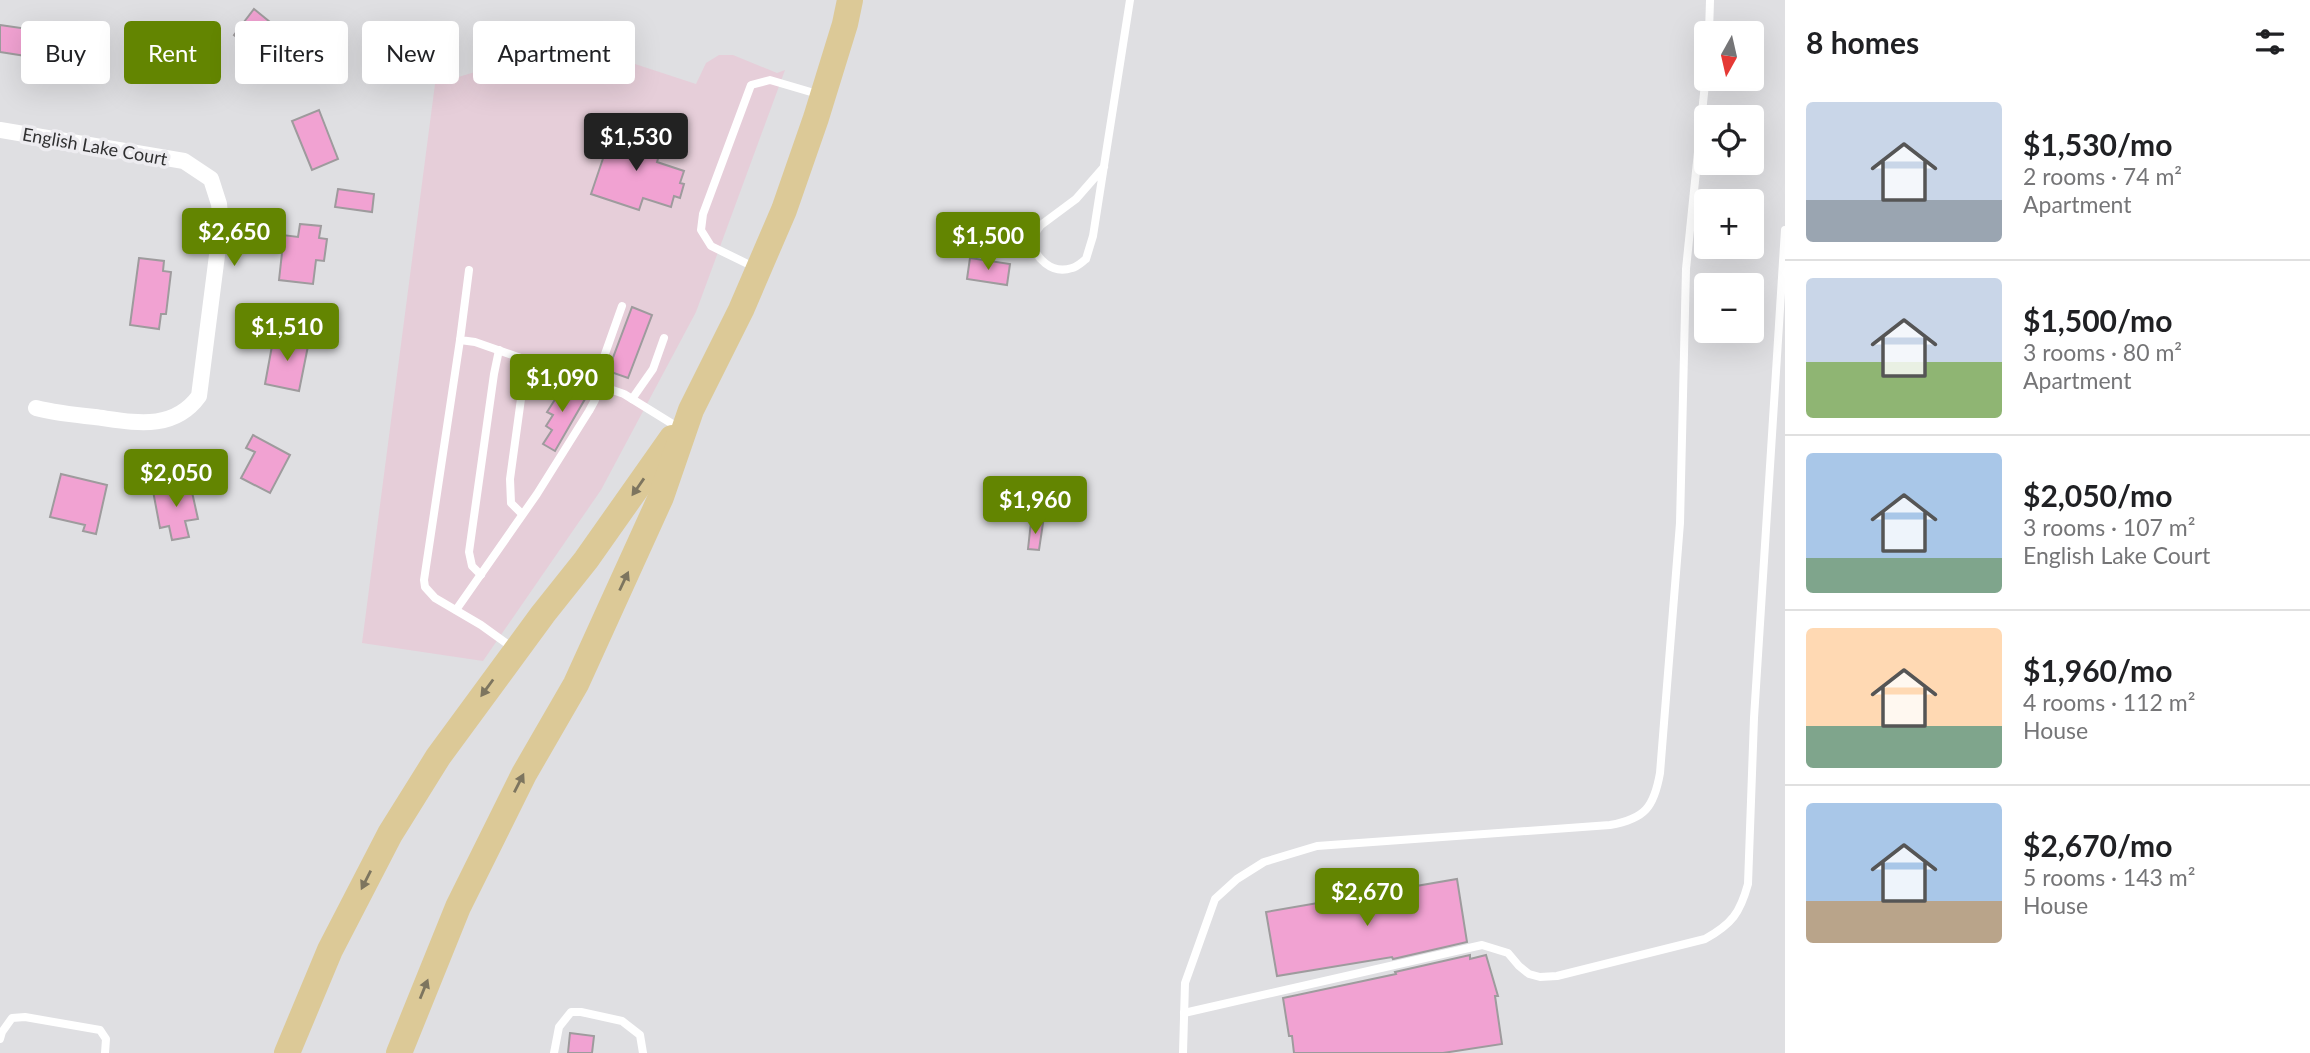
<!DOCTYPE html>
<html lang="en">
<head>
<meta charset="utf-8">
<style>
  body { margin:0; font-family:Lato,sans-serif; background:#f2f2f2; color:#202124; height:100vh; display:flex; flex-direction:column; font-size:26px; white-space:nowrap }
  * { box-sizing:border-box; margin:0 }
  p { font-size:23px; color:#757577 }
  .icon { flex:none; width:38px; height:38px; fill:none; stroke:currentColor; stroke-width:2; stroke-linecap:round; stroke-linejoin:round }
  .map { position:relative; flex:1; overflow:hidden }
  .panel { display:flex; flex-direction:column; background:#fff; width:525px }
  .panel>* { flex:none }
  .banner { position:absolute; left:21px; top:21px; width:665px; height:63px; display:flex; gap:14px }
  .needle { width:46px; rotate:188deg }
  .controls { position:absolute; left:1694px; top:21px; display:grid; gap:14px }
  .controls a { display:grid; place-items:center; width:70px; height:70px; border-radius:7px; background:#fff; box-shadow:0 7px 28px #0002; font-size:35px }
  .price { position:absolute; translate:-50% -60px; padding:0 16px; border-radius:7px; background:#638501; color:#fff; font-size:23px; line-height:46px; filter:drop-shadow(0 2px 4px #0008) }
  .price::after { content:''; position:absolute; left:50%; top:42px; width:21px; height:16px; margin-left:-10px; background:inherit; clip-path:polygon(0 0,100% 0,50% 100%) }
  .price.active { background:#222; color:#fff }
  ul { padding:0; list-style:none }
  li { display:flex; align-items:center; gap:21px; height:175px; padding:0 21px }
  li+li { border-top:2px solid #e0e0e0 }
  li span { display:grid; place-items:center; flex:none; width:196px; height:140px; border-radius:7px; color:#555 }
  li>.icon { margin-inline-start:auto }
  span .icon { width:84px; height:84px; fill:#fffc; stroke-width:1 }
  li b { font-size:30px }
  h2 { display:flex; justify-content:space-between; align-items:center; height:84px; padding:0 21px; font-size:30px }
  .chip { padding:0 24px; border-radius:7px; background:#fff; box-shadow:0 7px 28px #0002; font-size:24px; line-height:63px }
  .chip.active { background:#638501; color:#fff }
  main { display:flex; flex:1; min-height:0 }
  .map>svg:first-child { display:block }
  .commercial { fill:#e6ced9 }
  .building { fill:#f1a2d2; stroke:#9e9b9d; stroke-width:2 }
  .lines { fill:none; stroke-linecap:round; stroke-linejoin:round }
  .lane { stroke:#fff; stroke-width:8 }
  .street { stroke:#fff; stroke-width:16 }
  .primary { stroke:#dcc997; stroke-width:26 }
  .oneway { fill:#7d755f }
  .labels { text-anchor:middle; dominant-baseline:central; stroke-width:7; stroke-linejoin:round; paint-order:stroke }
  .street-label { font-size:18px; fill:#303031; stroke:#edecf0 }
</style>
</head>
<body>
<main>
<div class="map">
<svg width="1785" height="1053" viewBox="0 0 1785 1053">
  <rect width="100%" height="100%" fill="#dfdfe2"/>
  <!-- commercial -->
  <path class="commercial" d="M571 43 696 84 706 63 719 55H733L777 73 785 70 696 312 601 490 483 661 362 643 435 84Z"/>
  <!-- building -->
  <g class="building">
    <path d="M254 9 286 35 288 32 304 45 288 66 281 61 276 68 234 35Z"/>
    <path d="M0 25 49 32 45 59 0 52Z"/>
    <path d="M319 110 338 159 312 170 292 121Z"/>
    <path d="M613 129 662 146 657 162 684 171 680 183 684 184 680 198 674 196 671 207 643 198 639 210 591 194Z"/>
    <path d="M338 189 374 194 372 212 335 207Z"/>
    <path d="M300 224 321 226 319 238 327 239 324 261 316 260 313 284 279 280 282 253 273 252 275 234 298 237Z"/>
    <path d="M139 258 164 261 163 271 171 272 166 314H161L159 329 130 325Z"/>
    <path d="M970 258 1010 264 1007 285 967 279Z"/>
    <path d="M632 307 652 315 628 378 608 371Z"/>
    <path d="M274 335 309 341 299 391 265 384Z"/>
    <path d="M558 383 585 399 555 451 543 444 552 430 546 426 553 415 547 412 556 398 550 395Z"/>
    <path d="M253 435 290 455 270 493 241 478 255 452 246 448Z"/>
    <path d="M61 474 107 485 96 534 83 531 85 525 50 517Z"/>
    <path d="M190 483 198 519 185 521 189 537 172 540 169 526 160 528 153 491Z"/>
    <path d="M1031 522 1043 523 1039 550 1028 549Z"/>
    <path d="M1457 879 1467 942 1393 959 1392 957 1277 976 1266 912Z"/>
    <path d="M1470 955V959L1486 955 1498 996H1495L1502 1044 1443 1053H1294L1292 1036H1289L1283 998 1396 974 1395 972Z"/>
    <path d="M570 1033 594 1036 592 1053H568Z"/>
  </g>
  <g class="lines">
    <!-- lane -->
    <g class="lane">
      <path d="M1709 33 1710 0"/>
      <path d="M1104 167 1076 199 1041 225 1030 240C1036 258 1051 275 1072 268 1077 267 1082 262 1086 259L1093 236 1130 0"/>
      <path d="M756 268 711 246 701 230 703 214 751 85 770 80 821 95"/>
      <path d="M469 270 460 340 475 342 624 394 679 428"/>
      <path d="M460 340 424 580 425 587 435 598 481 625 513 648"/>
      <path d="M632 399 653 369 664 338"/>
      <path d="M522 514 511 503 510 479 524 377 530 361"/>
      <path d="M481 575 472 566 469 552 494 374 499 350"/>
      <path d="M456 610 537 494 589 411 595 400 600 368 622 306"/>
      <path d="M1184 1013 1482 945 1508 953 1519 966 1529 974 1540 977 1557 976 1705 939C1732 924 1740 913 1748 884L1754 718 1785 230"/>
      <path d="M0 1039 2 1032 12 1018 25 1017 100 1030 106 1039 105 1053"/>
      <path d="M554 1053 559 1027 571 1012H581L622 1021 640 1035 643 1053"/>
      <path d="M1183 1053 1185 983 1215 899 1237 879 1264 862 1317 846 1610 825C1645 819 1654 807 1660 773L1680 523 1686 269 1706 74"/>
    </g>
    <!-- street -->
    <path class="street" d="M0 130 184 161 211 179 219 204 221 224 199 396C173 432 133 422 95 417 75 415 55 413 36 408"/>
    <!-- primary -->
    <g class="primary">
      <path d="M287 1053 330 950 390 834 438 757 543 614 586 560 672 438"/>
      <path d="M399 1053 458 907 524 774 576 684 661 497 691 410 741 310 784 210 816 118 845 24 850 0"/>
    </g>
  </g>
  <!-- one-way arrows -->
  <defs><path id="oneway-solid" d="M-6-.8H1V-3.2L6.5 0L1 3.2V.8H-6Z" transform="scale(1.75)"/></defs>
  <g class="oneway">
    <use href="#oneway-solid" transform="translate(638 487) rotate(125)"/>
    <use href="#oneway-solid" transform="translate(624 581) rotate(-65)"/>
    <use href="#oneway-solid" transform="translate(487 688) rotate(126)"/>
    <use href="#oneway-solid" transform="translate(519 783) rotate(-63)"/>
    <use href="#oneway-solid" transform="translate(366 880) rotate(117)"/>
    <use href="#oneway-solid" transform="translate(424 989) rotate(-68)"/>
  </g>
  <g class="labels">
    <!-- street labels -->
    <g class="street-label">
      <text transform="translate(95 146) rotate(10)">English Lake Court</text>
    </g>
  </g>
</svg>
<div class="controls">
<a><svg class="needle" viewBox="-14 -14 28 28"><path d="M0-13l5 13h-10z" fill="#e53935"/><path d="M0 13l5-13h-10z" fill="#757577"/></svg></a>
<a><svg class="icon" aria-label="locate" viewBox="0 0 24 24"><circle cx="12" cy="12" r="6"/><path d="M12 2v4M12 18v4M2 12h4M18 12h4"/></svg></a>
<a>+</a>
<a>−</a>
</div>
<b class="price active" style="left:636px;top:173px">$1,530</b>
<b class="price" style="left:234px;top:268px">$2,650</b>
<b class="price" style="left:988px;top:272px">$1,500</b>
<b class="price" style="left:287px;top:363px">$1,510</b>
<b class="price" style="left:562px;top:414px">$1,090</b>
<b class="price" style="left:176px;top:509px">$2,050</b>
<b class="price" style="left:1035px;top:536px">$1,960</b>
<b class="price" style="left:1367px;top:928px">$2,670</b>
<div class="banner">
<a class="chip">Buy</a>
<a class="chip active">Rent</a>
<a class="chip">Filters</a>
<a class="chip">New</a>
<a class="chip">Apartment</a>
</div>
</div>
<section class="panel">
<h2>8 homes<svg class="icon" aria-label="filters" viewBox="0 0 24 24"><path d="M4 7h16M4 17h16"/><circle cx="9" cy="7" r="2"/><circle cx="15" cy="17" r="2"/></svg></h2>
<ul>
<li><span style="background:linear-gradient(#c9d6e8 70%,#9aa5b1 0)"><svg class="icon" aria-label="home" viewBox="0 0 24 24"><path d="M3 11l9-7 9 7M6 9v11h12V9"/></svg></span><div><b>$1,530/mo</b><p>2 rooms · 74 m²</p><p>Apartment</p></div></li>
<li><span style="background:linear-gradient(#c9d6e8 60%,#8fb573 0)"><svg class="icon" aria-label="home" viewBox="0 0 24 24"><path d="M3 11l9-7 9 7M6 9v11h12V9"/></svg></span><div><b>$1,500/mo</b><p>3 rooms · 80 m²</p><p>Apartment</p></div></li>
<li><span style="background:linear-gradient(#a9c7e8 75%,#7fa58c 0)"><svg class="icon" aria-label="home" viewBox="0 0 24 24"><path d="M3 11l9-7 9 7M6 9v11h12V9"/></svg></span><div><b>$2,050/mo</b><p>3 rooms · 107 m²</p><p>English Lake Court</p></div></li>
<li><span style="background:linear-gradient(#ffd9b3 70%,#7fa58c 0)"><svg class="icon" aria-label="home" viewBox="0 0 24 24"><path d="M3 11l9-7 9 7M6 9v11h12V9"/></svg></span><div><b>$1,960/mo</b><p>4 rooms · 112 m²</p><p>House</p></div></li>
<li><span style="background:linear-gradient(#a9c7e8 70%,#b9a48a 0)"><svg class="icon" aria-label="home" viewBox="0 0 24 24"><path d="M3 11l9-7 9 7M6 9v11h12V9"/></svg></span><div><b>$2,670/mo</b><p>5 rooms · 143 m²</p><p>House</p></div></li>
</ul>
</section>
</main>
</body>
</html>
